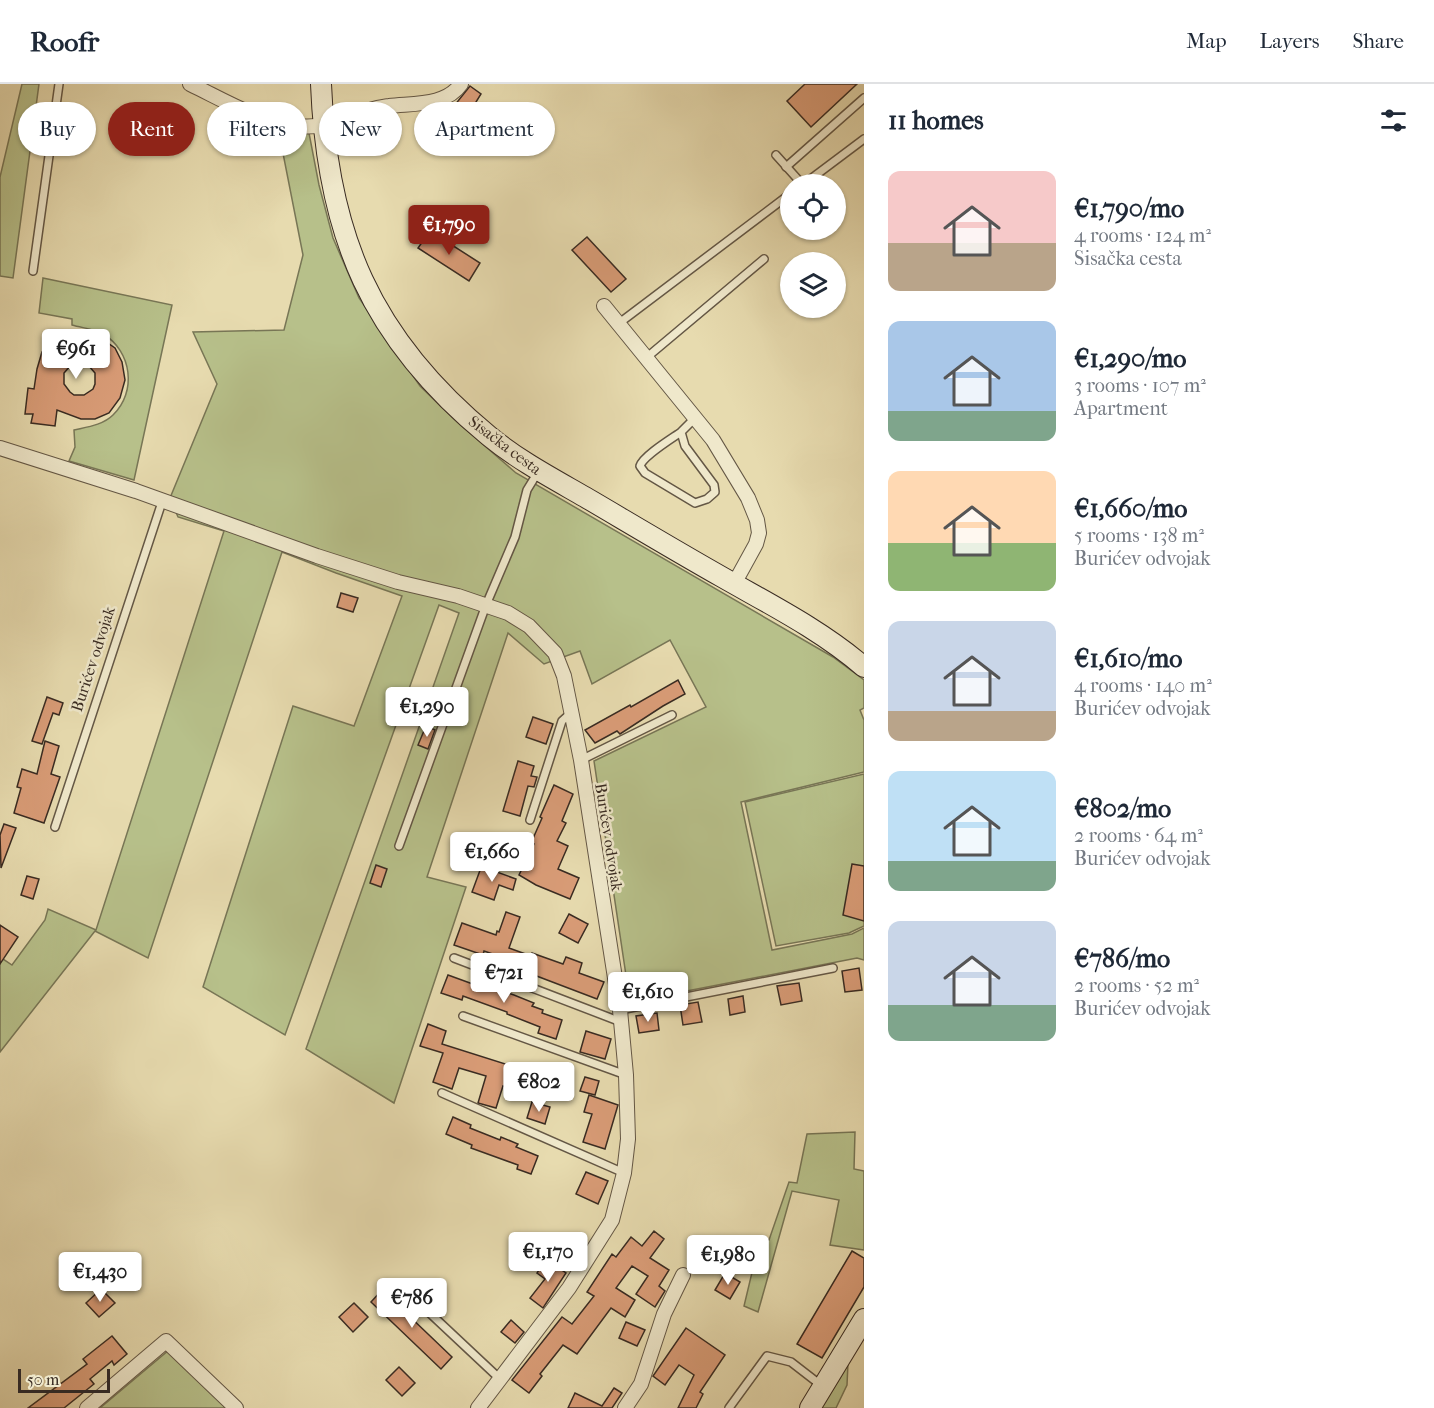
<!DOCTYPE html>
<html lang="en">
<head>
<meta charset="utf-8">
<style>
  body { margin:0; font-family:"IM FELL French Canon",serif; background:#f6f6f7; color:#1f2937; height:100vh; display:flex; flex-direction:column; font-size:22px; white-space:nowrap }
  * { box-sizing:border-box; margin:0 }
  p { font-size:20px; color:#747a83 }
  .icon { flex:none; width:33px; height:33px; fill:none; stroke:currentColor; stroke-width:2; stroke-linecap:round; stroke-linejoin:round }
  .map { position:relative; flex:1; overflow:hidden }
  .sheet { display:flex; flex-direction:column; background:#fff; width:570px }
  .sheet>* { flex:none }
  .top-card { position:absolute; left:18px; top:18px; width:570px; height:54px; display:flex; gap:12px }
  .tools { position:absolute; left:780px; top:90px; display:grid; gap:12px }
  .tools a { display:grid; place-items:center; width:66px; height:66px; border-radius:50%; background:#fff; box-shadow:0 2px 4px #0004; font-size:30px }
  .scale { position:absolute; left:18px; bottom:15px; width:92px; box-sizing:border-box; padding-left:6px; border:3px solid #392b22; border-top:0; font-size:16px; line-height:21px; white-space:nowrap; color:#392b22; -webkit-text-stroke:4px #efe8cb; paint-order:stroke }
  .price { position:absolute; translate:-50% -51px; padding:0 14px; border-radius:6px; background:#fff; color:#222; font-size:20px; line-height:39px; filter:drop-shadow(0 2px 3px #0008) }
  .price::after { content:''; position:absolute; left:50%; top:36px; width:18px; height:14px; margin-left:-9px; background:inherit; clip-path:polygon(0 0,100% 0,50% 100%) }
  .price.current { background:#8f2418; color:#fff }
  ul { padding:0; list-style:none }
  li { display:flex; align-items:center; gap:18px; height:150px; padding:0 24px }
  li span { display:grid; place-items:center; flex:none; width:168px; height:120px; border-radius:12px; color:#555 }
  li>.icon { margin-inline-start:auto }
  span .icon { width:72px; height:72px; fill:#fffc; stroke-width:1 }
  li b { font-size:26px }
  h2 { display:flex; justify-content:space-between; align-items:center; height:72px; padding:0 24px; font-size:26px }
  .chip { padding:0 21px; border-radius:27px; background:#fff; box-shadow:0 2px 4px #0004; font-size:21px; line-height:54px }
  .chip.current { background:#8f2418; color:#fff }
  header { display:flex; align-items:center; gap:36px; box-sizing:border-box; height:84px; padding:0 30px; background:#fff; border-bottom:2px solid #e0e1e3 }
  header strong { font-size:28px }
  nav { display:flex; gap:33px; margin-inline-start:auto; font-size:21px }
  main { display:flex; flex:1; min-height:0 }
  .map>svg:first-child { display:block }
  .green { fill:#b7c08a; stroke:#787656; stroke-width:1.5 }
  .building { fill:#d99c77; stroke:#392b22; stroke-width:1.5; fill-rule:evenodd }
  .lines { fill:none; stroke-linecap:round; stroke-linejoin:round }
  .service-casing { stroke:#645745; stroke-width:10 }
  .minor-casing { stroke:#645745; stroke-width:16 }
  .secondary-casing { stroke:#392b22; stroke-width:22 }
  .service { stroke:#efe8cb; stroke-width:7 }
  .minor { stroke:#efe8cb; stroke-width:14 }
  .secondary { stroke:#efe8cb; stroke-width:20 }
  .labels { text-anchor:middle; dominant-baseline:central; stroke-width:5; stroke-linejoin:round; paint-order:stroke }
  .street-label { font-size:16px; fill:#392b22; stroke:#efe8cb }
</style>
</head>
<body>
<header>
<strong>Roofr</strong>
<nav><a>Map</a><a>Layers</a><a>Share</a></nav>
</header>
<main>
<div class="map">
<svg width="864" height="1324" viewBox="0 0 864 1324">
  <rect width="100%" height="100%" fill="#e7dbaf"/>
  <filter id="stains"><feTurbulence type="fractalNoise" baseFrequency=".00333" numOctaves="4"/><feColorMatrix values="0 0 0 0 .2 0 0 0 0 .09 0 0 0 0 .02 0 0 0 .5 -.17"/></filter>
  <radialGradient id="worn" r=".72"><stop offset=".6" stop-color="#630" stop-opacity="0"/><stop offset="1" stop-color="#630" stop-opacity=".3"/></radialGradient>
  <!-- green -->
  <g class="green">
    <path d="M22 0H39L13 194 0 192V93Z"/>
    <path d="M279 49H309L319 101 333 154 359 214 420 302 455 336 516 389 833 573 864 596V624L860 626 864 636V688L741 718 772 866 852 850 864 844V876L857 874 630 918 594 677 706 623 670 556 592 600 580 567 544 580 508 549 427 793 466 803 394 1019 306 965 459 529 439 521 285 951 203 903 293 622 354 642 402 512 336 489 282 468 148 874 95 847 0 968V873L12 881 45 836 48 825 96 846 224 447 178 433 170 414 217 300 193 248 284 246 303 171Z"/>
    <path d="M43 194 172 221 134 396 69 377 75 363 74 346C87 343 103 341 113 331 137 308 132 267 103 250 95 245 82 244 72 241V235L39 229Z"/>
    <path d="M864 690V842L849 849 776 862 745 718Z"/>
    <path d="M855 1048 854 1085 864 1087V1166L830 1161 839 1116 792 1107 758 1228 744 1222 760 1155 769 1156 789 1098 797 1099 807 1050Z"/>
    <path d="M169 1266 228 1324H100Z"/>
    <path d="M848 1279 847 1301 836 1324H821Z"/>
  </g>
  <!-- building -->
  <g class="building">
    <path d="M805 0H857L811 43 787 17Z"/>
    <path d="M470 2 481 10 468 31 454 22Z"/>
    <path d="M430 147 480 179 469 197 418 164Z"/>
    <path d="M587 153 626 195 611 208 572 166Z"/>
    <path d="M78 248 93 249 115 264 122 278 125 296 120 314 109 329 95 335H81L57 326 55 342 31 339 33 330H25L28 304 34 305 37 285 42 268 52 258ZM77 279 88 281 95 289V300L93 305 84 311H74L70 308 64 300V289L72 280Z"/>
    <path d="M341 509 358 514 353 528 337 523Z"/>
    <path d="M678 596 685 610 663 622 620 650 617 647 595 659 585 646 630 621 631 623Z"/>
    <path d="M47 613 63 619 59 631 53 629 42 660 32 657Z"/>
    <path d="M533 633 553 640 546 660 526 653Z"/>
    <path d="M426 642 435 646 428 665 418 661Z"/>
    <path d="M45 657 59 662 51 690 60 693 44 739 14 729 21 704 17 703 22 685 37 690Z"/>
    <path d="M518 677 534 682 531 692 537 693 534 703 528 702 520 732 503 727Z"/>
    <path d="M554 701 573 710 562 737 566 739 557 757 568 762 558 785 579 794 570 815 536 801 519 791 534 760 531 759 542 734 540 733Z"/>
    <path d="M4 740 16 744 1 784 0 751Z"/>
    <path d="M852 780 864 782V837L843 831Z"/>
    <path d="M376 781 387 785 381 803 370 799Z"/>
    <path d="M482 781 494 785V787L516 795 513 806 499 801 494 816 472 808Z"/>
    <path d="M27 792 39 795 33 815 21 811Z"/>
    <path d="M506 828 520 833 509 864 531 872 532 869 563 880 566 873 582 879 579 889 604 898 597 915 505 880 507 875 484 867 483 871 454 861 462 839 496 851 497 847 499 848Z"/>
    <path d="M569 830 588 840 578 859 559 849Z"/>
    <path d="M0 841 18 853 0 880Z"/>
    <path d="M859 884 862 906 845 908 842 887Z"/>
    <path d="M448 891 481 903 482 900 514 911 534 919 532 922 543 926 542 929 562 936 556 955 538 949 540 943 507 930V928L463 912 462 916 441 909Z"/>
    <path d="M799 899 802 917 781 921 777 902Z"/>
    <path d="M743 912 745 928 730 931 728 915Z"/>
    <path d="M698 918 702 938 683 941 680 921Z"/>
    <path d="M657 929 659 946 639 949 636 932Z"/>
    <path d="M428 940 446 947 442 960 524 986 517 1006 503 1002 496 1024 478 1019 486 992 459 984 452 1005 433 998 443 969 420 962Z"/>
    <path d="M586 947 611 955 605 975 580 968Z"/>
    <path d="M585 993 599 997 595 1011 580 1007Z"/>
    <path d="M589 1011 618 1021 605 1065 583 1058 592 1030 584 1028Z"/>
    <path d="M532 1018 550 1023 545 1040 527 1034Z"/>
    <path d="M453 1033 471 1041 470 1044 500 1056 501 1053 518 1060 516 1063 538 1072 531 1090 517 1085 518 1081 471 1064 472 1061 446 1050Z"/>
    <path d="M586 1088 608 1097 598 1120 576 1110Z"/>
    <path d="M654 1147 664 1155 650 1174 669 1186 659 1202 665 1207 655 1223 636 1210 648 1192 632 1182 616 1204 635 1216 625 1233 611 1224 577 1270 563 1261 540 1290 542 1292 529 1309 512 1296 562 1233 572 1240 594 1212 587 1208 612 1170 616 1173 631 1153 642 1162Z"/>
    <path d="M707 1152 718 1156 742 1168 732 1186 715 1177 720 1166 705 1161Z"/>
    <path d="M852 1167 864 1174V1203L822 1274 797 1260Z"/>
    <path d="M546 1175 566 1189 543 1224 530 1214 545 1195 537 1189Z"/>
    <path d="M725 1189 740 1198 730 1215 715 1206Z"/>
    <path d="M101 1205 115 1219 99 1233 86 1219Z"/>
    <path d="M382 1206 452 1273 441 1285 371 1218Z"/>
    <path d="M354 1219 368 1233 353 1248 339 1233Z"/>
    <path d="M511 1236 524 1248 515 1259 501 1248Z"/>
    <path d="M626 1238 645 1246 637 1262 619 1254Z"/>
    <path d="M686 1244 725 1271 700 1308 703 1310 696 1324H678L694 1291 679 1281 665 1301 653 1292Z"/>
    <path d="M112 1252 127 1270 114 1281 112 1277 90 1295 94 1300 64 1324H28L87 1280 83 1275Z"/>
    <path d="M399 1283 415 1299 402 1312 386 1296Z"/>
    <path d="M614 1304 622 1309 612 1324H568L575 1309 602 1322Z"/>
  </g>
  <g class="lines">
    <!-- service casing -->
    <g class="service-casing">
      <g id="service">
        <path d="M776 71 802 100"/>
        <path d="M786 83 864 14"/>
        <path d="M804 100 864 55"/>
        <path d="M33 187 59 0"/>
        <path d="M618 240 790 110"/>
        <path d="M646 274 764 175"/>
        <path d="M681 348 685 362 714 401 715 408 707 415 695 419 645 389 640 382C643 372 671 355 681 348L695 334"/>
        <path d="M581 676 672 631"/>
        <path d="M530 736 562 637 572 628"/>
        <path d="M55 743 162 418"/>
        <path d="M399 762 486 521 515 453 527 406 538 388"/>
        <path d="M454 874 621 938"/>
        <path d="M620 926 833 884"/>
        <path d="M463 932 626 991"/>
        <path d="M442 1009 624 1089"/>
        <path d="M403 1204 500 1295"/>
        <path d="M729 1324 767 1272 791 1278 822 1302"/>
      </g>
    </g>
    <!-- minor casing -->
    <g class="minor-casing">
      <g id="minor">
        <path d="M190 0C230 19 277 50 324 41 346 36 367 24 389 22 414 19 446 22 461 0"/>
        <path d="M604 222 713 356 748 414 757 436 759 449 756 460 734 500"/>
        <path d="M0 364 136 407 317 472 398 498 458 512 508 529 529 542 555 569 564 592 581 676 620 926 626 991 628 1055 624 1089 612 1136 569 1204 478 1324"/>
        <path d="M87 1324 166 1257 236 1324"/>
        <path d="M625 1324 641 1300 664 1230 683 1191"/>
      </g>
    </g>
    <!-- secondary casing -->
    <g class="secondary-casing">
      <g id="secondary">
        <path d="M321 0C327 151 371 255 489 352 518 376 552 394 585 413 631 440 676 467 722 493 771 521 821 546 864 583"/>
        <path d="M810 1324 864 1235"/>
      </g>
    </g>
    <!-- service -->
    <use href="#service" class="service"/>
    <!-- minor -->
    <use href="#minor" class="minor"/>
    <!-- secondary -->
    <use href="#secondary" class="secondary"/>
  </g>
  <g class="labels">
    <!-- street labels -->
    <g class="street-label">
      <text transform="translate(505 361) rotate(37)">Sisačka cesta</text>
      <text transform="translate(93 575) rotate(-72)">Burićev odvojak</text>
      <text transform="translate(609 753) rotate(81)">Burićev odvojak</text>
    </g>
  </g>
  <rect width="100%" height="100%" filter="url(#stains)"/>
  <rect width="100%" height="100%" fill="url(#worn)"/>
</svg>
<div class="tools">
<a><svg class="icon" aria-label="locate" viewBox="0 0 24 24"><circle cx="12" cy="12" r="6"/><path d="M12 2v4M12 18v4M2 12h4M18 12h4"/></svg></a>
<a><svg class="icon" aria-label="layers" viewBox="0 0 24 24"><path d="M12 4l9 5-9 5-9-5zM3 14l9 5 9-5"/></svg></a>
</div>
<div class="scale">50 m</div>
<b class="price current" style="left:449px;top:172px">€1,790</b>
<b class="price" style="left:76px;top:296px">€961</b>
<b class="price" style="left:427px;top:654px">€1,290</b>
<b class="price" style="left:492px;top:799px">€1,660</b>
<b class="price" style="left:504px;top:920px">€721</b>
<b class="price" style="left:648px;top:939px">€1,610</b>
<b class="price" style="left:539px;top:1029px">€802</b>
<b class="price" style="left:548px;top:1199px">€1,170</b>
<b class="price" style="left:728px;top:1202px">€1,980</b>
<b class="price" style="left:100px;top:1219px">€1,430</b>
<b class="price" style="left:412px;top:1245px">€786</b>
<div class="top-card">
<a class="chip">Buy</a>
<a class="chip current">Rent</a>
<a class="chip">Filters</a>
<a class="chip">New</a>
<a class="chip">Apartment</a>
</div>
</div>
<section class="sheet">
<h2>11 homes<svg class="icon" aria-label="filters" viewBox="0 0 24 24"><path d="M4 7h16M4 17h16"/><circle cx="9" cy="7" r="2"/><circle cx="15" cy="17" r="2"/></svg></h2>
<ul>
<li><span style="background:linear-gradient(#f6c9c9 60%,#b9a48a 0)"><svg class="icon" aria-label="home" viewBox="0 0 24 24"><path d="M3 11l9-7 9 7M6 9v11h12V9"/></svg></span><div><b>€1,790/mo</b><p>4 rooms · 124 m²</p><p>Sisačka cesta</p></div></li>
<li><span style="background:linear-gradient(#a9c7e8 75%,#7fa58c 0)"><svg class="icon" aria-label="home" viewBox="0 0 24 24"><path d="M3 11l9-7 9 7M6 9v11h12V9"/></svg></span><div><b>€1,290/mo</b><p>3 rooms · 107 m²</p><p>Apartment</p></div></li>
<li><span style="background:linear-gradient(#ffd9b3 60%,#8fb573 0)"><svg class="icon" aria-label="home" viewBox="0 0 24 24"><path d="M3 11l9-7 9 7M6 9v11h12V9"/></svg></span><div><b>€1,660/mo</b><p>5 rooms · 138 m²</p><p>Burićev odvojak</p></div></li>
<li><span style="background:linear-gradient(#c9d6e8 75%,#b9a48a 0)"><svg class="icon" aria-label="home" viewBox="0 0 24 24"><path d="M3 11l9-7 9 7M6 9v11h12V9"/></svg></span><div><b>€1,610/mo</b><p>4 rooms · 140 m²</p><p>Burićev odvojak</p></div></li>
<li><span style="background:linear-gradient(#bfe0f5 75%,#7fa58c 0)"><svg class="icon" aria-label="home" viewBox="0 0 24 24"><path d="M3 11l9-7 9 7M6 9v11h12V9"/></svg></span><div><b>€802/mo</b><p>2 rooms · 64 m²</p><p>Burićev odvojak</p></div></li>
<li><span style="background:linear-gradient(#c9d6e8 70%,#7fa58c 0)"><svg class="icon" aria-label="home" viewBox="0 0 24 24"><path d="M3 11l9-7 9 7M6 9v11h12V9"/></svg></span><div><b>€786/mo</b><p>2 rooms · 52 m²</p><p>Burićev odvojak</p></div></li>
</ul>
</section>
</main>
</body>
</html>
